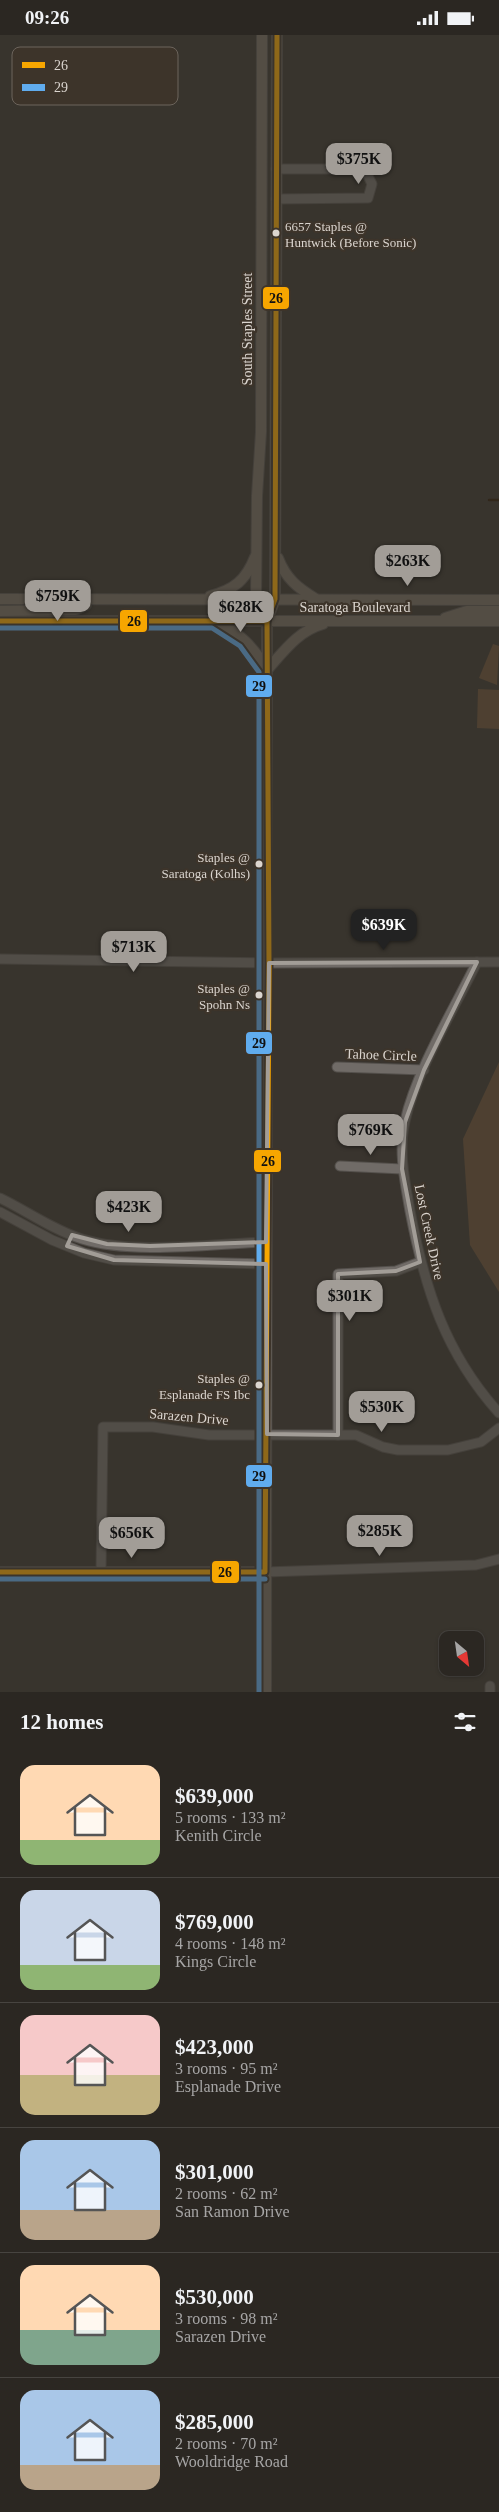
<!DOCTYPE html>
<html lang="en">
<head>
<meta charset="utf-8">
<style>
  body { margin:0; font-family:Georgia,serif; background:#37332f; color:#f1f3f6; height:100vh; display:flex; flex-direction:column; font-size:19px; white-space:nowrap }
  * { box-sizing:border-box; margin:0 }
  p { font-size:16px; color:#a6a5a5 }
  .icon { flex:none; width:28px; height:28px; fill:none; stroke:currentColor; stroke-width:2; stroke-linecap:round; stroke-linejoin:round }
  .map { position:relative; height:1657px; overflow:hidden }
  .side { display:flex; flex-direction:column; background:#2b2722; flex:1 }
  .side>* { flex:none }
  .needle { width:32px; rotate:151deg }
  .tools { position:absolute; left:439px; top:1596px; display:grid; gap:10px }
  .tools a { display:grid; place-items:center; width:45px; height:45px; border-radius:10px; background:#2b2722; box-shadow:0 1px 4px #0004,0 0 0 1px #474440; font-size:25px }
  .price { position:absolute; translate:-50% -42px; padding:0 11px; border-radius:10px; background:#a29d97; color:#111; font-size:16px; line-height:32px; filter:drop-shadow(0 1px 2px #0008) }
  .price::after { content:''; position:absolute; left:50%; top:30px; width:15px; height:11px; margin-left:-8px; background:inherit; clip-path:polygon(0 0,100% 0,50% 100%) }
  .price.on { background:#222; color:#fff }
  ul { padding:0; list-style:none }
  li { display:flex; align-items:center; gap:15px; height:125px; padding:0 20px }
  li+li { border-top:1px solid #474440 }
  li span { display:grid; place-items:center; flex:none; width:140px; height:100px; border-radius:15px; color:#555 }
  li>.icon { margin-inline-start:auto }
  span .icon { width:60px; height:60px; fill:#fffc; stroke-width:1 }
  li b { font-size:21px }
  h2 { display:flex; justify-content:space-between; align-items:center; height:60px; padding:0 20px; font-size:21px }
  .status { display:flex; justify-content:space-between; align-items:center; height:35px; padding:0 25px; background:#2b2722; direction:ltr }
  .status svg { height:14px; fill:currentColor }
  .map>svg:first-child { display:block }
  .green { fill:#684f36 }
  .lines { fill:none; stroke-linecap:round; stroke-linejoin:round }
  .stream { stroke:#281704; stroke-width:2.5 }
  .minor-casing { stroke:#54504c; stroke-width:11 }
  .major-casing { stroke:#54504c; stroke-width:12 }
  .minor { stroke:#706b67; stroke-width:9 }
  .major { stroke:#746b61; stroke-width:10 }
  .bus-1-casing { stroke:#3d342a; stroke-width:9 }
  .bus-2-casing { stroke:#3d342a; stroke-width:9 }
  .bus-1 { stroke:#f7a600; stroke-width:5 }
  .bus-2 { stroke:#60acee; stroke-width:5 }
  .marked { fill:none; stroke:#a29d97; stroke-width:4; stroke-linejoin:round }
  .bus-dot { fill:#dbd5cf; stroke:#3d342a; stroke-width:2 }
  .labels { text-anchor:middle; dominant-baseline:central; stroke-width:4.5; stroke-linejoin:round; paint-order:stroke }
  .bus-label { font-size:13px; fill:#dbd5cf; stroke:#3d342a; text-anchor:end }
  .street-label { font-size:14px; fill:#dbd5cf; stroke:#3d342a }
  .key { fill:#3d342a; stroke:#6c645c; stroke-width:1 }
  .key-label { font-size:14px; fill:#dbd5cf }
  .line-badge { stroke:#3d342a; stroke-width:2 }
  .pale-badge-label { font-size:14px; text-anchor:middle; font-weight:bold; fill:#111 }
</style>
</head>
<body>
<div class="status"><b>09:26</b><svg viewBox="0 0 49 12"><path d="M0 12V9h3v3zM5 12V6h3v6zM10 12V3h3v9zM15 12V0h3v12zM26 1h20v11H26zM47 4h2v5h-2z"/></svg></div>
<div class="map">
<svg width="499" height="1657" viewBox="0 0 499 1657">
  <rect width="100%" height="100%" fill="#39342e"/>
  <!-- green -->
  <g class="green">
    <path d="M493 609 499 611 497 650 479 643Z"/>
    <path d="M478 654 499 655V694L477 693Z"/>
    <path d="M499 1027V1257L470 1210 463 1104Z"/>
  </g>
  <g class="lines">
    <!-- stream -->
    <path class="stream" d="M489 465H499"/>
    <!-- minor casing -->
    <g class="minor-casing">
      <g id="minor">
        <path d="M276 164 368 163 372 149 366 137 354 134H276"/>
        <path d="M0 924 269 928 499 927"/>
        <path d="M477 927C454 974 416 1036 405 1086 398 1116 405 1147 410 1176 425 1254 445 1318 499 1378"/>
        <path d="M337 1032 424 1035"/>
        <path d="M340 1131 402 1134"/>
        <path d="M0 1163C27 1176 53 1195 82 1204 134 1220 211 1209 266 1207"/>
        <path d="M0 1177 52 1205 84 1218 114 1225 266 1229"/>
        <path d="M338 1400V1239L396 1236 420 1227"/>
        <path d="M101 1537 103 1392H153L209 1400H356L383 1412 398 1415H448L481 1407 499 1393"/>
        <path d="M265 1537 476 1530 499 1524"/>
        <path d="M490 1657V1651"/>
      </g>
    </g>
    <!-- major casing -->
    <g class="major-casing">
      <g id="major">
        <path d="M262 0 261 397 257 461 256 564 267 586"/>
        <path d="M278 523C286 544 298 553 316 564"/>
        <path d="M210 561C234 555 246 545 255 522"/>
        <path d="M0 564 499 565"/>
        <path d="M0 576 75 575 86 570V564"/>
        <path d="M445 583 467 576H499"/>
        <path d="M0 586H499"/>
        <path d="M217 587C240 598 253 612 267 634"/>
        <path d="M267 635C284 616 298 596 323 589"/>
        <path d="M0 1537H265"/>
        <path d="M266 1657 267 586 275 564 277 0"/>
      </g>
    </g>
    <!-- minor -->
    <use href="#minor" class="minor"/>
    <!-- major -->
    <use href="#major" class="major"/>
    <!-- bus-1 casing -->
    <g class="bus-1-casing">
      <g id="bus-1">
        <path d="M0 586H267"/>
        <path d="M0 1537H265L269 928 267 586 275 564 277 0"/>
      </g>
    </g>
    <!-- bus-2 casing -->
    <g class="bus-2-casing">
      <g id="bus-2">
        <path d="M0 593H212L240 611 259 637V1657"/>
        <path d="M0 1544H265"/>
      </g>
    </g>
    <!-- bus-1 -->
    <use href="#bus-1" class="bus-1"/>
    <!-- bus-2 -->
    <use href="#bus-2" class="bus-2"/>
  </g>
  <!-- marked area -->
  <path d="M0 0H499V1657H0ZM477 927 424 1035 405 1087 402 1134 420 1227 396 1236 338 1239V1400L267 1399 266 1229 114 1225 67 1211 72 1200 107 1209 150 1211 266 1207 269 928Z" fill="#39342e" fill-opacity=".55" fill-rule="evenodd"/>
  <path class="marked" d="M477 927 424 1035 405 1087 402 1134 420 1227 396 1236 338 1239V1400L267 1399 266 1229 114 1225 67 1211 72 1200 107 1209 150 1211 266 1207 269 928Z"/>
  <!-- markers -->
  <g class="bus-dot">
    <circle cx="276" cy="198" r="4.5"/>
    <circle cx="259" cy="829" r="4.5"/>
    <circle cx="259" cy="960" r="4.5"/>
    <circle cx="259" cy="1350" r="4.5"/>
  </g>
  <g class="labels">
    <!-- bus labels -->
    <g class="bus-label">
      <text x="285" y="191" text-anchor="start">6657 Staples @<tspan x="285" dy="16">Huntwick (Before Sonic)</tspan></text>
      <text x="250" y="822">Staples @<tspan x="250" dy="16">Saratoga (Kolhs)</tspan></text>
      <text x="250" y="953">Staples @<tspan x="250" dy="16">Spohn Ns</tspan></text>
      <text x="250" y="1343">Staples @<tspan x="250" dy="16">Esplanade FS Ibc</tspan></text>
    </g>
    <!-- street labels -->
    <g class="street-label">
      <text transform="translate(247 294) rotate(-90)">South Staples Street</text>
      <text x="355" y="572">Saratoga Boulevard</text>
      <text transform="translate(381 1020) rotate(2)">Tahoe Circle</text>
      <text transform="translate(429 1197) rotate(78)">Lost Creek Drive</text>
      <text transform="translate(189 1382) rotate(5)">Sarazen Drive</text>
    </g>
  </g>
  <!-- legend -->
  <rect x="12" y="12" width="166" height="58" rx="8" class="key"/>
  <rect x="22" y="27" width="23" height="6" fill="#f7a600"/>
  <rect x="22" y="49" width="23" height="7" fill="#60acee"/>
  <g class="key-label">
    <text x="54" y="35">26</text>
    <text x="54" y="57">29</text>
  </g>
  <g class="line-badge">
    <rect x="262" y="251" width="28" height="24" rx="5" fill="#f7a600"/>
    <rect x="119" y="574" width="29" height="24" rx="5" fill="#f7a600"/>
    <rect x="245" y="639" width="28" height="24" rx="5" fill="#60acee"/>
    <rect x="245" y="996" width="28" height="24" rx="5" fill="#60acee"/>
    <rect x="253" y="1114" width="29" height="24" rx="5" fill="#f7a600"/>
    <rect x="245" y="1429" width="28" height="24" rx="5" fill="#60acee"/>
    <rect x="211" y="1525" width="29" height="24" rx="5" fill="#f7a600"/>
  </g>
  <g class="pale-badge-label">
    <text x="276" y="268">26</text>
    <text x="134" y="591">26</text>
    <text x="259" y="656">29</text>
    <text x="259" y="1013">29</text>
    <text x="268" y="1131">26</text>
    <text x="259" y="1446">29</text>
    <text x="225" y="1542">26</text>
  </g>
</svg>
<div class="tools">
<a><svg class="needle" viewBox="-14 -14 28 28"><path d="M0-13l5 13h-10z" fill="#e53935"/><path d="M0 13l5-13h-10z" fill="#a6a5a5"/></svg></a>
</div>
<b class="price" style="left:359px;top:150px">$375K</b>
<b class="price" style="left:408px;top:552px">$263K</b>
<b class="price" style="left:58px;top:587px">$759K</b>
<b class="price" style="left:241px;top:598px">$628K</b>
<b class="price on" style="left:384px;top:916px">$639K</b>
<b class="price" style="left:134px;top:938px">$713K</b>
<b class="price" style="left:371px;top:1121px">$769K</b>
<b class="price" style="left:129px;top:1198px">$423K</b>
<b class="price" style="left:350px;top:1287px">$301K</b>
<b class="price" style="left:382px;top:1398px">$530K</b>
<b class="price" style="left:380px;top:1522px">$285K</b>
<b class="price" style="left:132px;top:1524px">$656K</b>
</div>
<section class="side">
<h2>12 homes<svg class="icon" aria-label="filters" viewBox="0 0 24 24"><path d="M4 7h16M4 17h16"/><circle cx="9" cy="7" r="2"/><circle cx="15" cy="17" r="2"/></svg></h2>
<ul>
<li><span style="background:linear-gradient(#ffd9b3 75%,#8fb573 0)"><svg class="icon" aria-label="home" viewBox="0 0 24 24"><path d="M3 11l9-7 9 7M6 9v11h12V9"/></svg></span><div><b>$639,000</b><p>5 rooms · 133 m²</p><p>Kenith Circle</p></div></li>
<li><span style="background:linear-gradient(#c9d6e8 75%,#8fb573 0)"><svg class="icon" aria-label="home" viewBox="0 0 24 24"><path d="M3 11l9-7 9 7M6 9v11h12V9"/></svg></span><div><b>$769,000</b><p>4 rooms · 148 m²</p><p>Kings Circle</p></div></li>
<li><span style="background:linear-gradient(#f6c9c9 60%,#c2b280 0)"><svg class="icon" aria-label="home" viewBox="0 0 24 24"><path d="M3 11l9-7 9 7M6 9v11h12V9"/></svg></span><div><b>$423,000</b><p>3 rooms · 95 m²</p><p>Esplanade Drive</p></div></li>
<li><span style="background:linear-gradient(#a9c7e8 70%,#b9a48a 0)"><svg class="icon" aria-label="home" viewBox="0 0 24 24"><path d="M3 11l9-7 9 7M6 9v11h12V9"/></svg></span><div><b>$301,000</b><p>2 rooms · 62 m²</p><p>San Ramon Drive</p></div></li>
<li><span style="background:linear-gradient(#ffd9b3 65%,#7fa58c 0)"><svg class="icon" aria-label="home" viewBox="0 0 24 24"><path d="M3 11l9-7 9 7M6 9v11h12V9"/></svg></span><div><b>$530,000</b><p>3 rooms · 98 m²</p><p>Sarazen Drive</p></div></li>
<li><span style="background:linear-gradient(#a9c7e8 75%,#b9a48a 0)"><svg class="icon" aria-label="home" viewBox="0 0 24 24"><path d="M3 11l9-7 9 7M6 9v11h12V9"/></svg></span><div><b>$285,000</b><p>2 rooms · 70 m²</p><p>Wooldridge Road</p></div></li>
</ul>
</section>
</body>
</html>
